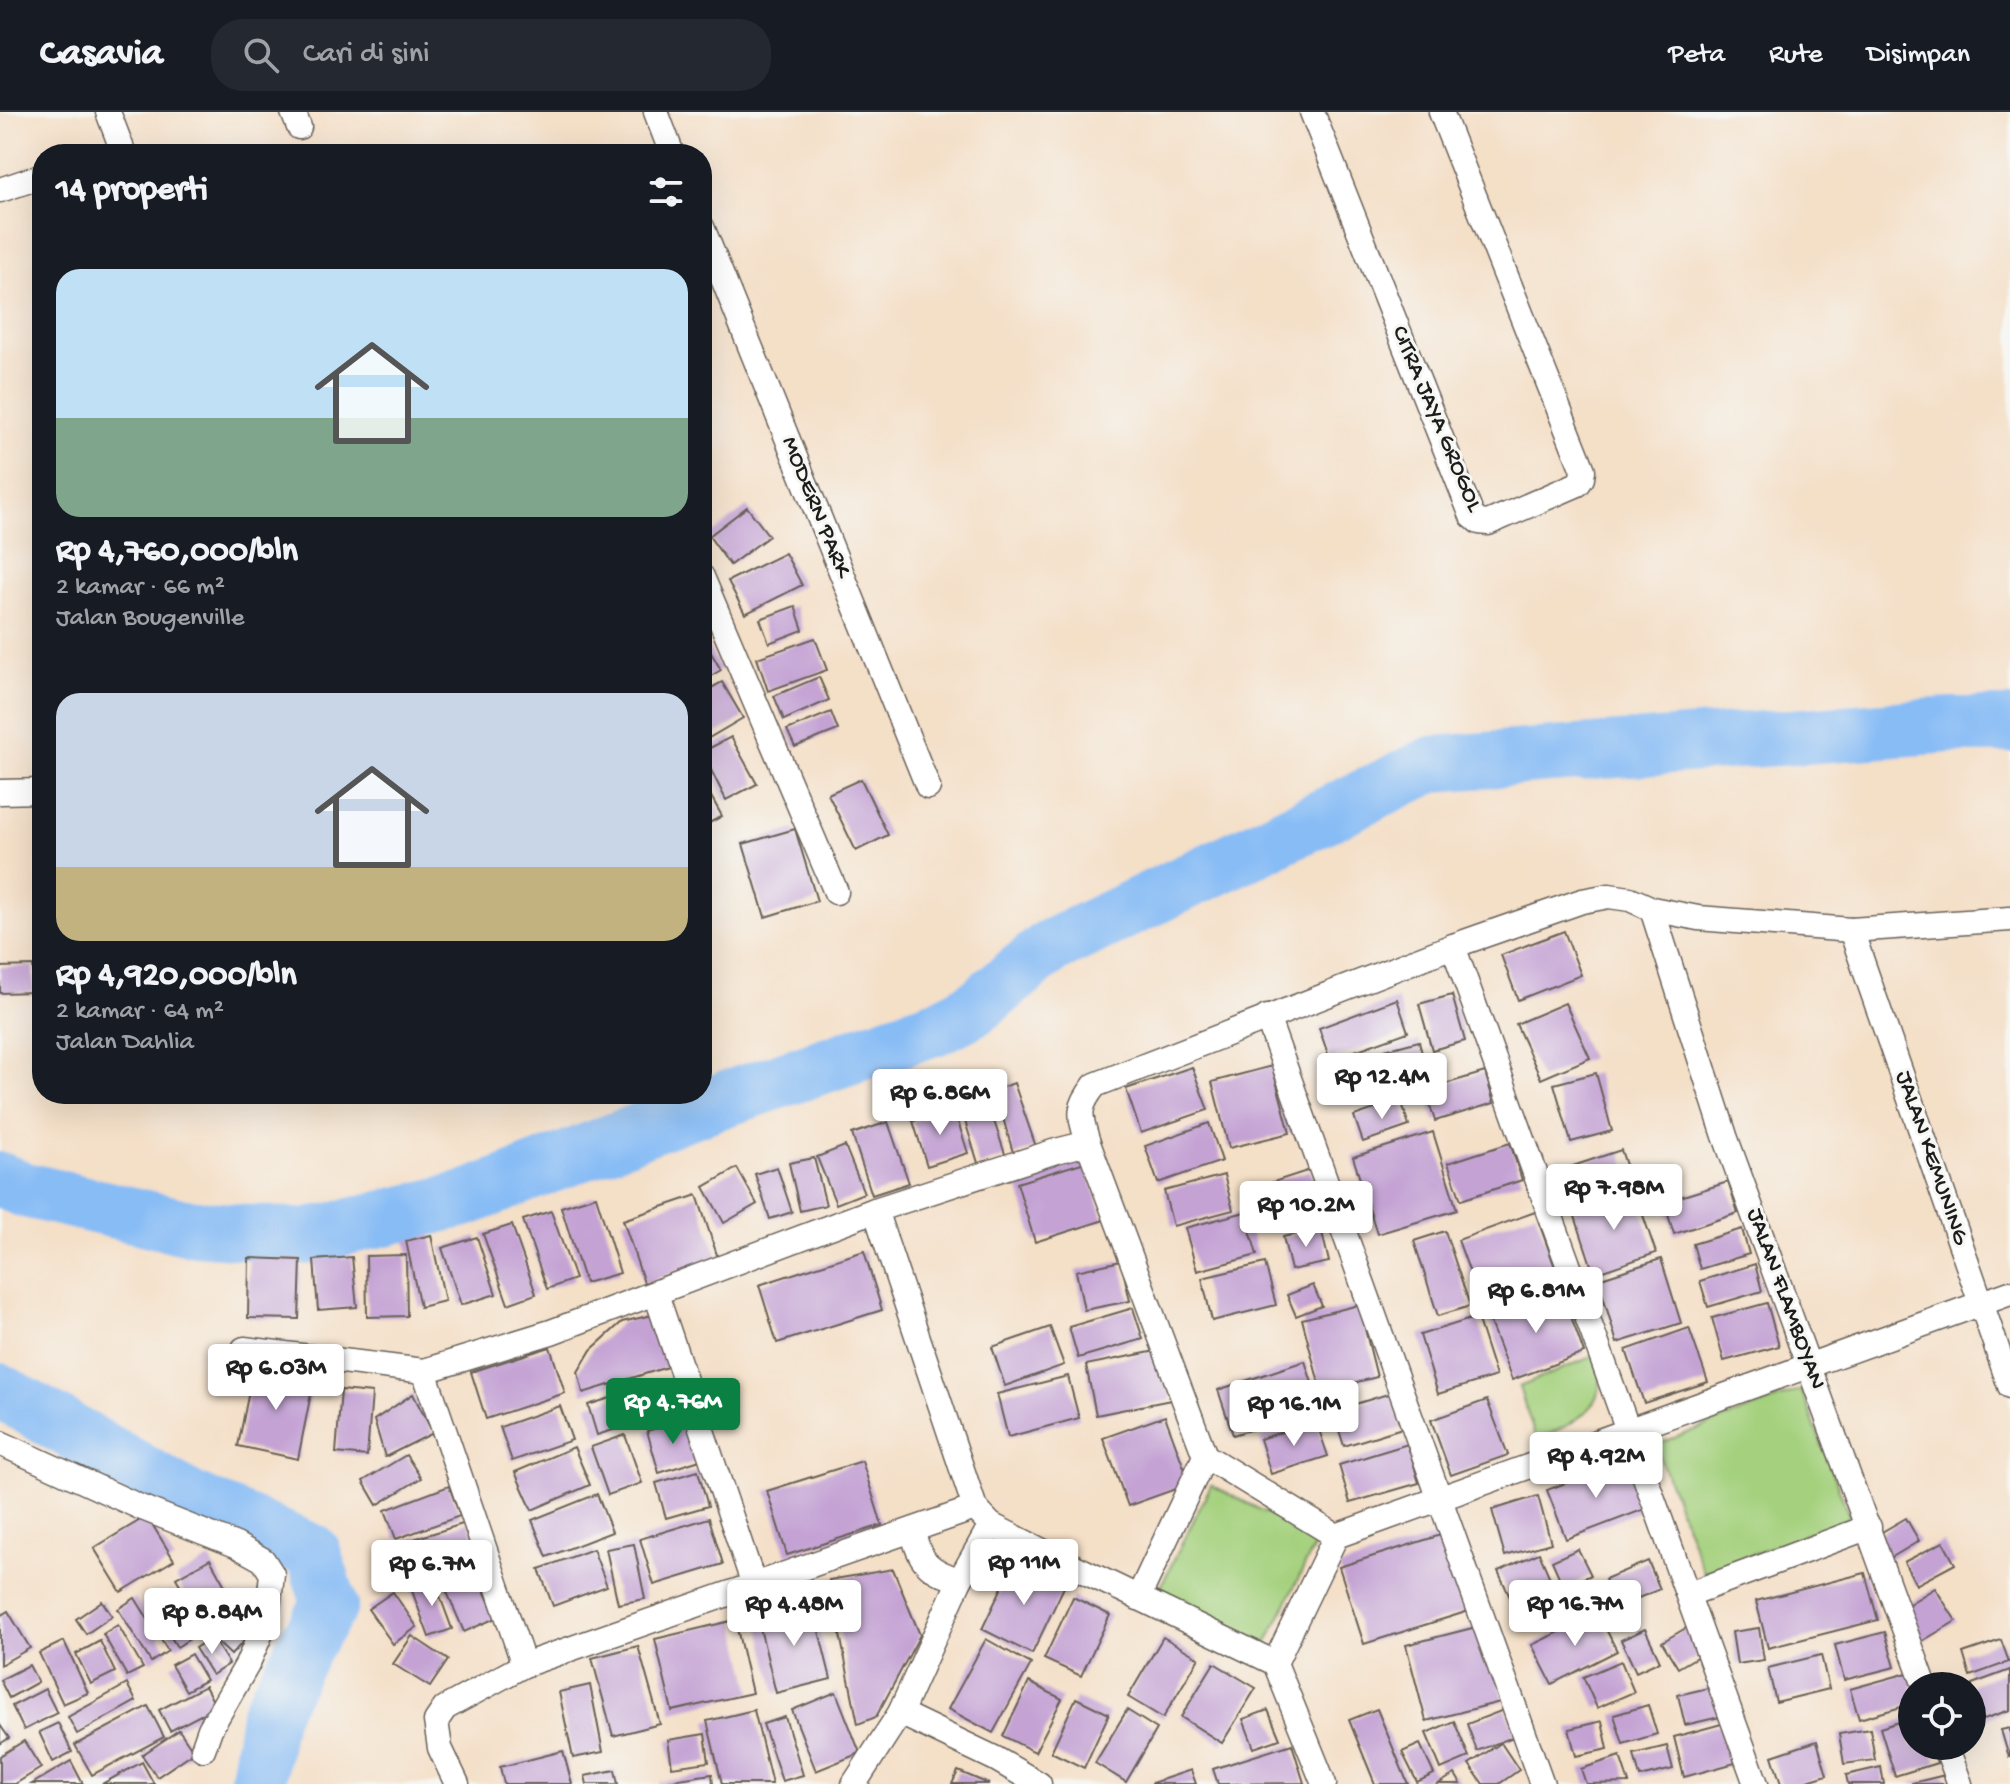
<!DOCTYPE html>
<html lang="id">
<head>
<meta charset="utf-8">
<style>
  body { margin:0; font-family:"Gochi Hand",sans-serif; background:#242831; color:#f1f3f6; height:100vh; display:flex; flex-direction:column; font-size:30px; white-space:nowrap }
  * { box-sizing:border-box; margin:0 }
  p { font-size:26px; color:#9ea1a6 }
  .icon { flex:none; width:44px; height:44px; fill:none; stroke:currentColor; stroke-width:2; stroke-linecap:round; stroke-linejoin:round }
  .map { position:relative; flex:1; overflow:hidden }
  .sheet { position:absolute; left:32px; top:32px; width:680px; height:960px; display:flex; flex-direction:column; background:#171b24; border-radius:32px; box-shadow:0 8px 32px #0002 }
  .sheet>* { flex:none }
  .fabs { position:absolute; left:1898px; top:1560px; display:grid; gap:16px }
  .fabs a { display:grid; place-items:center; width:88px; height:88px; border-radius:50%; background:#171b24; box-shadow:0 8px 32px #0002; font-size:40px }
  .price { position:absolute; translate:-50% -68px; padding:0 18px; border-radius:8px; background:#fff; color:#222; font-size:26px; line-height:52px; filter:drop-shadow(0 2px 4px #0008) }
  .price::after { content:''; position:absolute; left:50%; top:48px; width:24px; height:18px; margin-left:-12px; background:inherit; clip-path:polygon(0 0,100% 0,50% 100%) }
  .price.current { background:#0b8043; color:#fff }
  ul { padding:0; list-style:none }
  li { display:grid; align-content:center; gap:16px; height:424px; padding:0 24px }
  li span { display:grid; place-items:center; height:248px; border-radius:24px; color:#555 }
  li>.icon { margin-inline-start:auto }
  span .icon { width:144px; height:144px; fill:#fffc; stroke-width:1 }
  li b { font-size:34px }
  h2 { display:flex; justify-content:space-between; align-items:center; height:96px; padding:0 24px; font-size:34px }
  header { display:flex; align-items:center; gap:48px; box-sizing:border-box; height:112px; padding:0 40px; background:#171b24; border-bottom:2px solid #363941 }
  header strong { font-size:38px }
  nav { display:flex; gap:44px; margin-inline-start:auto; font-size:28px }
  .search { width:560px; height:72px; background:#242831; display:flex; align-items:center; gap:20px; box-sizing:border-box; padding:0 28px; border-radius:32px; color:#9ea1a6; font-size:30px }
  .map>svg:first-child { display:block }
  .green { fill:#a5d17e; stroke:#60764d; stroke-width:2 }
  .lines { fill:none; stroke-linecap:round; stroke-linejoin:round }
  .river { stroke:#87bcf5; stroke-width:56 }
  .building { fill:#c4a3d4 }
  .minor-casing { stroke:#686058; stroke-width:27 }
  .minor { stroke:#fff; stroke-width:24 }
  .labels { text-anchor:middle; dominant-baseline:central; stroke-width:6; stroke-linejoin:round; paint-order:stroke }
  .street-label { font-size:24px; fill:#1c1c1c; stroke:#f6f6f2 }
</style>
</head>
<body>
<header>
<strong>Casavia</strong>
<div class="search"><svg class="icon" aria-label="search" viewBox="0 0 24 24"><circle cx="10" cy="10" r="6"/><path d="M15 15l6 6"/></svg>Cari di sini</div>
<nav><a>Peta</a><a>Rute</a><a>Disimpan</a></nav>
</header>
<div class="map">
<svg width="2010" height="1672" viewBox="0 0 2010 1672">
  <rect width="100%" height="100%" fill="#f6f6f2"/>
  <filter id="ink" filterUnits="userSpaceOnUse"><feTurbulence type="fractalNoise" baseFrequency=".0125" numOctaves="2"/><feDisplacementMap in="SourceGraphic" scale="16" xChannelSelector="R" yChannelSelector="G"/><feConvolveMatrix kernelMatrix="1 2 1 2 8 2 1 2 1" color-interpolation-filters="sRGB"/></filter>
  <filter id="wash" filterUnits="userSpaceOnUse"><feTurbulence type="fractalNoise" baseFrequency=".006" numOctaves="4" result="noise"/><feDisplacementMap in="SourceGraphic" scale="32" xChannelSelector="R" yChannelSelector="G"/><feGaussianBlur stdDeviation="1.8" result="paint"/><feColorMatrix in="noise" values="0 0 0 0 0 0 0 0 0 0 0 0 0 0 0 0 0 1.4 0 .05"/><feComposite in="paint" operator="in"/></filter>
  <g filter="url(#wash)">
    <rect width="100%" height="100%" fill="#f4dfc7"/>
    <!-- green -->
    <g class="green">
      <path d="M1596 1243C1598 1252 1601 1261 1600 1269 1599 1302 1561 1318 1536 1327L1519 1275Z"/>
      <path d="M1801 1278 1850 1406 1704 1461 1655 1333Z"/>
      <path d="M1211 1373 1318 1427 1266 1532 1159 1478Z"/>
    </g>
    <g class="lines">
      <!-- river -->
      <g class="river">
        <path d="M0 1068 25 1078 185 1115 305 1125 465 1087 682 1002 940 914 975 896 1050 835 1433 652 1950 613H2010"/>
        <path d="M0 1279 192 1388 313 1440 330 1493 306 1531 268 1604 257 1672"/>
      </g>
    </g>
    <g id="blocks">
      <!-- building -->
      <g class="building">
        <path d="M747 395 769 424 730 453 709 424Z"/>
        <path d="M785 441 802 473 745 502 728 469Z"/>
        <path d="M795 494 803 518 769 531 760 507Z"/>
        <path d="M702 525 721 558 702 569Z"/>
        <path d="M815 526 827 558 768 579 757 546Z"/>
        <path d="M819 565 829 588 784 608 774 584Z"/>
        <path d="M722 570 743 606 702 630V581Z"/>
        <path d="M831 600 838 618 795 635 787 618Z"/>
        <path d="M731 625 757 672 726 688 702 640Z"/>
        <path d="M861 667 888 723 856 739 828 682Z"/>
        <path d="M708 679 722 704 702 715V682Z"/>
        <path d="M795 717 817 789 765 805 743 732Z"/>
        <path d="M1564 819 1581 863 1518 888 1501 843Z"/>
        <path d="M33 854 34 880 0 881V855Z"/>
        <path d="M1452 883 1465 929 1432 938 1419 892Z"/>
        <path d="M1397 887 1408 920 1330 948 1319 916Z"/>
        <path d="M1565 891 1590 946 1541 967 1516 912Z"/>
        <path d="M1419 929 1429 971 1395 979 1385 938Z"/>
        <path d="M1380 947 1388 982 1353 990 1345 955Z"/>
        <path d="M1272 954 1290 1021 1229 1036 1212 970Z"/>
        <path d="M1192 955 1208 998 1141 1021 1126 977Z"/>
        <path d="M1485 960 1494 991 1435 1009 1425 978Z"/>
        <path d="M1596 961 1612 1019 1571 1030 1554 972Z"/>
        <path d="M1014 971 1036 1035 1014 1044 995 978Z"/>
        <path d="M985 982 1006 1045 979 1054 959 990Z"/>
        <path d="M1401 988 1409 1014 1363 1030 1354 1004Z"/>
        <path d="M954 997 968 1041 927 1054 913 1009Z"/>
        <path d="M888 1010 909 1071 872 1083 852 1022Z"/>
        <path d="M1209 1011 1222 1049 1158 1071 1145 1034Z"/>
        <path d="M1433 1020 1457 1098 1377 1122 1353 1045Z"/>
        <path d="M1510 1031 1522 1068 1461 1088 1448 1051Z"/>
        <path d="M845 1034 864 1081 836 1092 817 1045Z"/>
        <path d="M1621 1038 1632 1071 1569 1092 1558 1059Z"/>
        <path d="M814 1046 826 1093 800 1099 789 1051Z"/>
        <path d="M1085 1050 1104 1108 1035 1130 1017 1071Z"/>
        <path d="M777 1055 792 1100 770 1107 755 1062Z"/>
        <path d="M737 1056 757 1092 724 1111 704 1075Z"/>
        <path d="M1310 1058 1323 1097 1271 1114 1258 1075Z"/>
        <path d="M1224 1063 1233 1098 1173 1114 1164 1079Z"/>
        <path d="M1728 1070 1738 1101 1674 1122 1664 1090Z"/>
        <path d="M1634 1077 1656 1141 1594 1162 1573 1098Z"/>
        <path d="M697 1083 718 1146 644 1171 623 1108Z"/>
        <path d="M596 1084 620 1161 585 1171 561 1095Z"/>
        <path d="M551 1099 575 1167 547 1177 523 1108Z"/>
        <path d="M1245 1100 1257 1143 1197 1159 1185 1116Z"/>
        <path d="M1535 1100 1560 1169 1483 1197 1458 1128Z"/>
        <path d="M512 1113 536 1182 508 1192 483 1122Z"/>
        <path d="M1321 1116 1329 1150 1291 1158 1283 1125Z"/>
        <path d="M1742 1117 1749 1142 1700 1157 1693 1132Z"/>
        <path d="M1445 1119 1470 1194 1438 1204 1414 1129Z"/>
        <path d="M431 1123 445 1189 420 1195 406 1129Z"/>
        <path d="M477 1125 496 1182 461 1193 442 1136Z"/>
        <path d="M864 1139 882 1198 777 1231 759 1173Z"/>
        <path d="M406 1143 407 1204 367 1205 366 1144Z"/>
        <path d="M352 1145 357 1195 318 1198 314 1148Z"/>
        <path d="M249 1146 301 1148 299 1207 248 1206Z"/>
        <path d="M1661 1147 1681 1211 1617 1231 1598 1167Z"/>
        <path d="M1121 1149 1130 1189 1084 1198 1076 1159Z"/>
        <path d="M1265 1151 1276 1193 1212 1209 1202 1166Z"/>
        <path d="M1755 1152 1762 1179 1708 1195 1700 1169Z"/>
        <path d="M1313 1173 1322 1194 1296 1204 1287 1183Z"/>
        <path d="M1561 1177 1584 1241 1512 1268 1488 1205Z"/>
        <path d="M1767 1191 1779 1234 1724 1249 1712 1206Z"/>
        <path d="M1359 1193 1377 1265 1321 1279 1302 1207Z"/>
        <path d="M1133 1196 1143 1227 1078 1246 1069 1215Z"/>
        <path d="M661 1201 677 1252 583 1281 578 1260 591 1238 622 1210Z"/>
        <path d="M1477 1205 1496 1264 1438 1282 1420 1223Z"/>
        <path d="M1050 1215 1064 1253 1005 1274 992 1235Z"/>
        <path d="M1689 1216 1708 1270 1644 1291 1626 1238Z"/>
        <path d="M550 1235 565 1281 486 1307 471 1260Z"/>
        <path d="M1161 1238 1171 1288 1096 1303 1086 1253Z"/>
        <path d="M1305 1249 1320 1296 1233 1323 1218 1278Z"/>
        <path d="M254 1254 314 1266 298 1347 238 1334Z"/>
        <path d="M1068 1264 1079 1306 1008 1325 997 1282Z"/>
        <path d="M678 1265 687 1295 597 1323 588 1293Z"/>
        <path d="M341 1278 372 1281 367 1344 336 1341Z"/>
        <path d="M1391 1281 1402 1316 1344 1334 1333 1299Z"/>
        <path d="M413 1282 433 1321 385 1345 374 1308Z"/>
        <path d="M1487 1288 1508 1343 1451 1363 1431 1308Z"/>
        <path d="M560 1294 572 1328 512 1349 500 1315Z"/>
        <path d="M1165 1304 1190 1372 1128 1394 1103 1326Z"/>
        <path d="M688 1307 700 1348 659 1361 647 1319Z"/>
        <path d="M1316 1309 1328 1344 1271 1362 1260 1327Z"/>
        <path d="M625 1323 642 1371 608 1383 591 1335Z"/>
        <path d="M1408 1332 1419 1371 1350 1391 1339 1353Z"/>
        <path d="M574 1335 590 1373 532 1398 515 1360Z"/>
        <path d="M406 1343 421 1366 377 1393 363 1369Z"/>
        <path d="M1626 1348 1645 1397 1566 1427 1547 1378Z"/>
        <path d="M862 1349 882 1413 787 1443 767 1379Z"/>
        <path d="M698 1359 708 1394 666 1406 656 1371Z"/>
        <path d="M449 1374 460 1404 396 1427 385 1398Z"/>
        <path d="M597 1382 612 1420 547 1445 532 1408Z"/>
        <path d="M1538 1384 1551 1431 1505 1444 1492 1398Z"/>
        <path d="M147 1404 174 1448 121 1480 94 1436Z"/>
        <path d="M709 1406 723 1452 654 1473 640 1427Z"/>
        <path d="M1906 1406 1919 1429 1889 1447 1875 1424Z"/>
        <path d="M469 1410 477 1436 399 1460 392 1434Z"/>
        <path d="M1444 1422 1469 1499 1364 1532 1339 1455Z"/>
        <path d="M1943 1430 1955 1452 1916 1473 1904 1450Z"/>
        <path d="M634 1432 645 1487 618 1492 606 1437Z"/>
        <path d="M593 1437 607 1474 553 1494 539 1457Z"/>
        <path d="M1578 1437 1591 1463 1564 1476 1552 1449Z"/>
        <path d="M1539 1441 1556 1480 1516 1498 1498 1459Z"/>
        <path d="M210 1447 239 1499 206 1518 176 1466Z"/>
        <path d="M1015 1448 1065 1473 1032 1542 982 1517Z"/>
        <path d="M1648 1449 1660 1477 1617 1495 1605 1467Z"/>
        <path d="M473 1452 496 1506 464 1520 441 1466Z"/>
        <path d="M893 1457 920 1523 876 1605 858 1612 829 1468Z"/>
        <path d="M1865 1461 1878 1508 1768 1536 1756 1489Z"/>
        <path d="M434 1468 452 1517 429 1525 411 1476Z"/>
        <path d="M1935 1476 1956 1509 1921 1530 1901 1497Z"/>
        <path d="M170 1479 197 1522 177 1535 150 1491Z"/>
        <path d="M393 1480 417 1515 393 1532 368 1497Z"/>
        <path d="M1073 1485 1110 1503 1081 1564 1044 1547Z"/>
        <path d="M135 1486 168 1539 151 1550 118 1497Z"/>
        <path d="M102 1489 112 1504 86 1522 76 1507Z"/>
        <path d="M812 1491 831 1567 776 1581 757 1504Z"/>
        <path d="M8 1499 30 1536 0 1553V1504Z"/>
        <path d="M1598 1501 1617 1539 1552 1572 1532 1533Z"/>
        <path d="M241 1504 255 1517 231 1543 217 1530Z"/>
        <path d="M735 1508 752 1581 672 1599 655 1527Z"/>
        <path d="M118 1513 143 1556 127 1564 103 1522Z"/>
        <path d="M1484 1513 1504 1589 1426 1609 1406 1533Z"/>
        <path d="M1691 1513 1707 1539 1678 1556 1662 1530Z"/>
        <path d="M1759 1516 1764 1548 1737 1552 1732 1520Z"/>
        <path d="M1645 1517 1660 1549 1636 1560 1621 1528Z"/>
        <path d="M1885 1520 1895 1555 1844 1568 1835 1533Z"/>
        <path d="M412 1524 448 1548 430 1575 393 1552Z"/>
        <path d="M212 1525 229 1552 212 1563 195 1536Z"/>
        <path d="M1163 1525 1199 1546 1163 1606 1128 1585Z"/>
        <path d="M986 1527 1031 1552 993 1621 948 1597Z"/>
        <path d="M2001 1528 2009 1550 1970 1564 1963 1541Z"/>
        <path d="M64 1529 88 1581 63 1592 39 1541Z"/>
        <path d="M100 1529 115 1560 91 1572 76 1542Z"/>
        <path d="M638 1534 660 1612 613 1624 592 1546Z"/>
        <path d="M191 1542 206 1568 186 1579 171 1553Z"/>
        <path d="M1821 1543 1829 1577 1776 1590 1768 1556Z"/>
        <path d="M1621 1549 1634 1580 1597 1596 1583 1565Z"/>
        <path d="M1214 1551 1256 1576 1222 1631 1181 1605Z"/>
        <path d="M29 1553 38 1570 9 1586 0 1568Z"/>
        <path d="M2010 1558V1598L1972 1611V1572Z"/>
        <path d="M1911 1560 1915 1574H1912V1592L1859 1607 1850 1577Z"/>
        <path d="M1029 1570 1062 1587 1035 1640 1003 1624Z"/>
        <path d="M127 1572 136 1589 77 1622 68 1605Z"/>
        <path d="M590 1573 603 1640 573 1646 559 1580Z"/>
        <path d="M205 1574 216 1595 170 1619 159 1598Z"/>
        <path d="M1717 1574 1724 1604 1685 1613 1678 1583Z"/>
        <path d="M45 1577 57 1601 24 1618 12 1594Z"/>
        <path d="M836 1580 860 1641 816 1659 792 1598Z"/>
        <path d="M1076 1586 1109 1602 1084 1656 1051 1640Z"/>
        <path d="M1648 1593 1657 1622 1623 1632 1614 1603Z"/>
        <path d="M148 1594 164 1625 92 1663 75 1633Z"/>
        <path d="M1377 1597 1408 1672H1375L1349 1608Z"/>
        <path d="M1506 1597 1516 1624 1477 1639 1467 1612Z"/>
        <path d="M754 1598 772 1672H722L707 1609Z"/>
        <path d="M1127 1598 1157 1617 1126 1670 1095 1651Z"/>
        <path d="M1268 1598 1280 1627 1254 1636 1243 1607Z"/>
        <path d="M785 1605 803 1663 782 1669 763 1612Z"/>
        <path d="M1912 1606V1634H1932L1937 1651 1895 1664 1880 1616Z"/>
        <path d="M1454 1609 1469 1645 1441 1657 1426 1621Z"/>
        <path d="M1602 1609 1608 1637 1576 1644 1569 1617Z"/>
        <path d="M58 1611 72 1640 53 1650 39 1620Z"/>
        <path d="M1725 1611 1735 1651 1684 1665 1674 1625Z"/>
        <path d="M0 1613 9 1626 0 1632Z"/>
        <path d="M2010 1616V1645H2009L2001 1618Z"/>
        <path d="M1870 1617 1875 1648 1844 1652 1839 1622Z"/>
        <path d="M179 1618 194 1640 157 1665 142 1643Z"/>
        <path d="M705 1622 709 1650 672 1655 668 1628Z"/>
        <path d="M24 1629 41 1656 15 1672H0V1644Z"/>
        <path d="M1817 1629 1827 1663 1798 1672H1781L1772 1644Z"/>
        <path d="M1501 1631 1519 1658 1499 1672H1483L1469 1652Z"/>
        <path d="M1292 1632 1304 1671 1218 1672 1213 1657Z"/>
        <path d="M1420 1632 1434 1662 1417 1670 1402 1640Z"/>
        <path d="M1667 1634 1673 1657 1640 1665 1634 1642Z"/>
        <path d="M563 1639 572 1672H504L500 1655Z"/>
        <path d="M1620 1644 1629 1671 1586 1672 1581 1657Z"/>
        <path d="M71 1649 83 1672H32Z"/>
        <path d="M142 1650 154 1672H102Z"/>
        <path d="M1881 1655 1884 1672H1848L1846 1663Z"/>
        <path d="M615 1658 618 1672H587L585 1664Z"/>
        <path d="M1191 1658 1196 1672H1152V1671Z"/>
        <path d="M958 1659 989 1672H952Z"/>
        <path d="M712 1662 713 1672H659V1670Z"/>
        <path d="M1455 1662 1461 1672H1438Z"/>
        <path d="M1945 1663 1948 1672H1912V1671Z"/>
      </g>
    </g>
  </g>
  <g filter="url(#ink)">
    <use href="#blocks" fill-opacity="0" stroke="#686058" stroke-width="2"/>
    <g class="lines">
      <!-- minor casing -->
      <g class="minor-casing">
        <g id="minor">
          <path d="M108 0 124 42"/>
          <path d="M293 0 299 15"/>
          <path d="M656 0 672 42"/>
          <path d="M1312 0 1472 404 1479 410 1488 411 1578 372 1582 366 1583 358 1441 0"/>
          <path d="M0 78 42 64"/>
          <path d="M702 115 928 675"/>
          <path d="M702 465 836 780"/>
          <path d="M0 680 42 679"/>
          <path d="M1652 797 1725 1024 1925 1574"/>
          <path d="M1851 818 2010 1274"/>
          <path d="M1453 834 1756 1672"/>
          <path d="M1267 905 1542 1672"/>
          <path d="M1088 1031 1205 1344 1336 1424"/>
          <path d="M875 1098 975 1396 991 1413 1052 1444 1275 1551 1324 1672"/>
          <path d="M656 1182 754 1473"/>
          <path d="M244 1237 424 1259 551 1220 875 1098 1056 1039 1088 1031C1080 1003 1076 997 1095 973L1453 834 1582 789 1609 784 1630 787 1652 797 1698 806 1851 818 2010 807"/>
          <path d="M424 1259 524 1553"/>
          <path d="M0 1331 140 1395 236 1433 263 1448 272 1462 267 1507 247 1553 210 1617 203 1637"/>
          <path d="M913 1418C918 1449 930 1460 960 1468"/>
          <path d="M1689 1482 1869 1415"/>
          <path d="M1138 1486 1205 1344"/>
          <path d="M1275 1551 1336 1424 2010 1181"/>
          <path d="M900 1601 996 1647 1039 1672"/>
          <path d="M1946 1634 1960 1672"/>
          <path d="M457 1672 440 1636 436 1609 445 1596 524 1553 975 1396"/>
          <path d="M854 1672 900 1601 960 1468 991 1413"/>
        </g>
      </g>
      <!-- minor -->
      <use href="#minor" class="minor"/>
    </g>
  </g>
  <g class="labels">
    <!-- street labels -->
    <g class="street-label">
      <text transform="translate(1436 307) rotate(67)">CITRA JAYA GROGOL</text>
      <text transform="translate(815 395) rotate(68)">MODERN PARK</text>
      <text transform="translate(1931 1046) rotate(71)">JALAN KEMUNING</text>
      <text transform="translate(1785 1187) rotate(70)">JALAN FLAMBOYAN</text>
    </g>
  </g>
</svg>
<div class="fabs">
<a><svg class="icon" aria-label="locate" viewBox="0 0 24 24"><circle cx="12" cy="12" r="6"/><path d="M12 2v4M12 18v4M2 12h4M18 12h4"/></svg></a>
</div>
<b class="price" style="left:1382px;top:1009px">Rp 12.4M</b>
<b class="price" style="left:940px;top:1025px">Rp 6.86M</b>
<b class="price" style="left:1614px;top:1120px">Rp 7.98M</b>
<b class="price" style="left:1306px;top:1137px">Rp 10.2M</b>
<b class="price" style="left:1536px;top:1223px">Rp 6.81M</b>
<b class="price" style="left:276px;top:1300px">Rp 6.03M</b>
<b class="price current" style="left:673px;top:1334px">Rp 4.76M</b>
<b class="price" style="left:1294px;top:1336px">Rp 16.1M</b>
<b class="price" style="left:1596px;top:1388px">Rp 4.92M</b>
<b class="price" style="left:1024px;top:1495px">Rp 11M</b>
<b class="price" style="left:432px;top:1496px">Rp 6.7M</b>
<b class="price" style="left:794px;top:1536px">Rp 4.48M</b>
<b class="price" style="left:1575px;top:1536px">Rp 16.7M</b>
<b class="price" style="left:212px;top:1544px">Rp 8.84M</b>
<section class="sheet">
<h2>14 properti<svg class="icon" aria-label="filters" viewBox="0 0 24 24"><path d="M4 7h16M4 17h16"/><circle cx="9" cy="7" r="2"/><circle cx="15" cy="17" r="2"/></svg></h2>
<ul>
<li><span style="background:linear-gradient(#bfe0f5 60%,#7fa58c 0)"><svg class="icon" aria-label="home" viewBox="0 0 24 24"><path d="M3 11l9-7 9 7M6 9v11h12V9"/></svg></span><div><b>Rp 4,760,000/bln</b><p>2 kamar · 66 m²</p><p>Jalan Bougenville</p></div></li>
<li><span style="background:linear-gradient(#c9d6e8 70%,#c2b280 0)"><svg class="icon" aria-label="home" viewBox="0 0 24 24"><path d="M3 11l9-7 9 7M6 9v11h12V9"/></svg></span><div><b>Rp 4,920,000/bln</b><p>2 kamar · 64 m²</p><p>Jalan Dahlia</p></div></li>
</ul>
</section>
</div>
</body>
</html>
